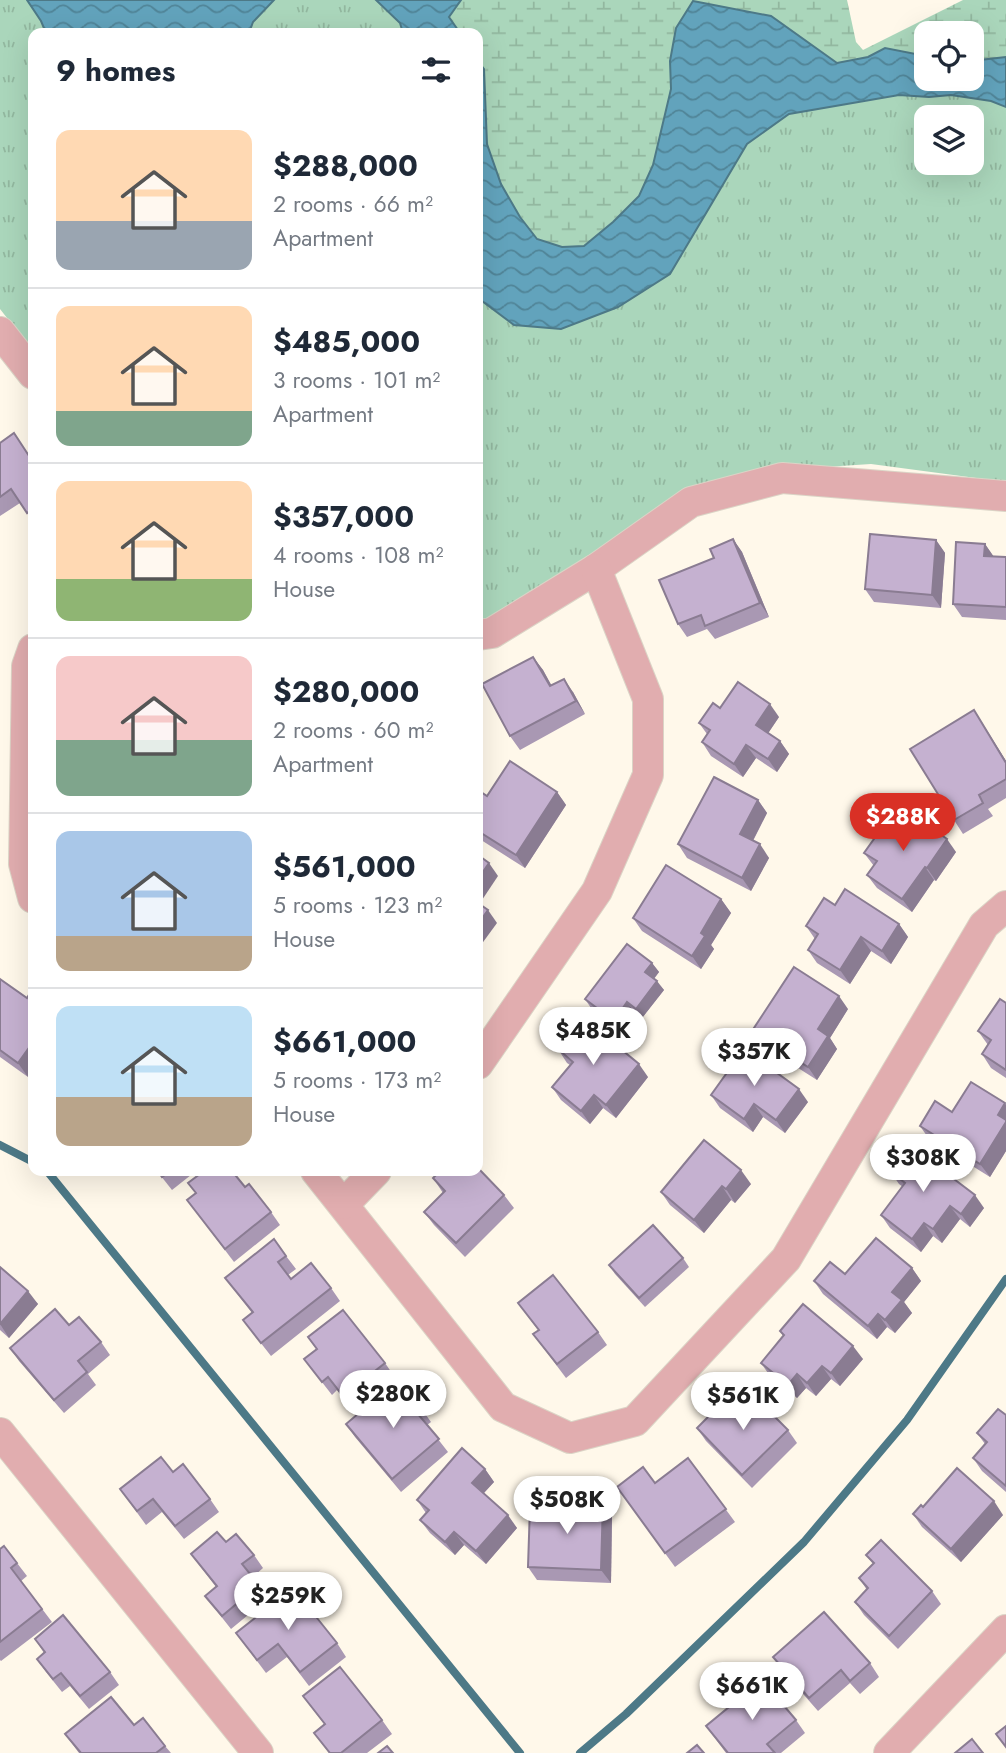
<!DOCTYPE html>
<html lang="en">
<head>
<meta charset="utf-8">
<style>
  body { margin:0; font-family:Jost,sans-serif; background:#f2f2f3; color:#1f2937; height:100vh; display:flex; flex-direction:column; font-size:26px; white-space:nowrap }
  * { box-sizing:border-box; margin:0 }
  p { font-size:23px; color:#747a83 }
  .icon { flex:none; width:38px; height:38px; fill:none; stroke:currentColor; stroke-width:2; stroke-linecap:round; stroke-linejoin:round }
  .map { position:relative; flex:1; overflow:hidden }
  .panel { position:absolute; left:28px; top:28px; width:455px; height:1148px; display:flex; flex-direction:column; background:#fff; border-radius:14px; box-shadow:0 7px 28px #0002 }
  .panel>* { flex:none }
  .fabs { position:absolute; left:914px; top:21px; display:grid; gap:14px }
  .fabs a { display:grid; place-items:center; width:70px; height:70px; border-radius:14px; background:#fff; box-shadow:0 7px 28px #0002; font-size:35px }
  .price { position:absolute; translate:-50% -60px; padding:0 16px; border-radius:24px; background:#fff; color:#222; font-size:23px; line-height:46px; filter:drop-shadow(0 2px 4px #0008) }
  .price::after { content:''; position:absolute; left:50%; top:42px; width:21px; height:16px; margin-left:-10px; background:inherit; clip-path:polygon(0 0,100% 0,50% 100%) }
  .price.current { background:#d93025; color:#fff }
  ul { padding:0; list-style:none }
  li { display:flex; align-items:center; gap:21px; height:175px; padding:0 28px }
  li+li { border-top:2px solid #e0e1e3 }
  li span { display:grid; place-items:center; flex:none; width:196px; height:140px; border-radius:14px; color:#555 }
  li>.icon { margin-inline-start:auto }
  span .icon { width:84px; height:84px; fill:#fffc; stroke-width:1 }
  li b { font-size:30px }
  h2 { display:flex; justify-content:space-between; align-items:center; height:84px; padding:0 28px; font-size:30px }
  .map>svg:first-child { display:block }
  .grass { fill:url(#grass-tufts); fill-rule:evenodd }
  .wetland { fill:url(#wetland-marsh) }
  .water { fill:url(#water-waves); stroke:#4d7987; stroke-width:2 }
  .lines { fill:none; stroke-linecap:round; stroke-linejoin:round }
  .stream { stroke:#4d7987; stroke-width:8 }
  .minor-casing { stroke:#dbd4c6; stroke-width:32 }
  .minor { stroke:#e1adaf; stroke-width:30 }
  .wall { fill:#a998b3 }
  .shaded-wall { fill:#8a7c92 }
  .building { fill:#c5b1d0; stroke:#8a7c92; stroke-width:2 }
</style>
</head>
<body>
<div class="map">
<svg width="1006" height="1753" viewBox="0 0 1006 1753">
  <defs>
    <pattern id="grass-tufts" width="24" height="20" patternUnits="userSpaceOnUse" patternTransform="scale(1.75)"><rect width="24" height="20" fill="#aad6bb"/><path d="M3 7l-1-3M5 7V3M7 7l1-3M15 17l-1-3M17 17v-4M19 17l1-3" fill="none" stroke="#92b79f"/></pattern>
    <pattern id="wetland-marsh" width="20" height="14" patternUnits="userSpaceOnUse" patternTransform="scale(1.75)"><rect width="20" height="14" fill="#aad6bb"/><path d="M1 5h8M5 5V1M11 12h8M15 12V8" fill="none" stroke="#92b79f"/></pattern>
    <pattern id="water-waves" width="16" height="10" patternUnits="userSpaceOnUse" patternTransform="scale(1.75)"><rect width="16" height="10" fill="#62a3bc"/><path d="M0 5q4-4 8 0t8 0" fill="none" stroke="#508497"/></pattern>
  </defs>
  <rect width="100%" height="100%" fill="#fff8ea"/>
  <!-- grass -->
  <g class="grass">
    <path d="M0 0H27L41 21 46 33H33V351L0 309Z"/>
    <path d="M274 0H376L400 23 403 33H249L253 22Z"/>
    <path d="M899 95 929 97 951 95 991 101 1006 107V482L871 464 825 467 779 465 589 558 489 620 478 621V298L514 325 561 329 618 307 670 274 747 144 789 114ZM926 117H971V163H926Z"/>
  </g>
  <!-- wetland -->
  <path class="wetland" d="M461 0H847L856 42 863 50 963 0H1006V57L971 61V33H926V56L885 48 868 57 837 63 771 16 670 61 671 89 653 165 639 196 613 222 584 246 562 247 537 239 520 217 501 184 487 144 484 70 478 61V33H460L449 17Z"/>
  <!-- water -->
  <g class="water">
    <path d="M27 0H274L253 22 249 33H46L41 21Z"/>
    <path d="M376 0H461L449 17 460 33H403L400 23Z"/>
    <path d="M693 1 771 16 837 63 868 57 885 48 926 56V79H971V61L1006 57V107L991 101 951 95 929 97 899 95 789 114 747 144 670 274 618 307 561 329 514 325 478 298V61L484 69 487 144 501 184 520 217 537 239 562 247 584 246 613 222 639 196 653 165 671 89 670 61 676 28Z"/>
  </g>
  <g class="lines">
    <!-- stream -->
    <g class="stream">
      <path d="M0 1145 33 1162"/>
      <path d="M47 1171 520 1753"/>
      <path d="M580 1753 626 1714 804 1542 907 1420 1006 1279"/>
    </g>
    <!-- minor casing -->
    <g class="minor-casing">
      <g id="minor">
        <path d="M0 332 33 374"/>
        <path d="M478 635 492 633 596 569 691 502 782 478 1006 496"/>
        <path d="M33 649 27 666 24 864 33 898"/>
        <path d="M478 1064 597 891 648 775V699L596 569"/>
        <path d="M316 1171 503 1407 570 1438 635 1421 786 1259 984 925 1006 906"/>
        <path d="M344 1204 376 1171"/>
        <path d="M0 1433 258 1753"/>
        <path d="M889 1753 1006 1630"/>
      </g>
    </g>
    <!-- minor -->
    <use href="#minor" class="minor"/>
  </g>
  <!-- wall -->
  <g class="wall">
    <path d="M0 443 33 461V522L20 503 0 516Z"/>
    <path d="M733 539 742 552 769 617 715 639 707 629 687 637 678 624 714 558Z"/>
    <path d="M936 540 945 553 941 608 874 602 865 589Z"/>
    <path d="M985 544 993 556 1006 557V620L962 617 953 604Z"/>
    <path d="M533 657 543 670 551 685 573 692 585 714 520 750 510 736Z"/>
    <path d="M720 708 779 717 768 733 780 741 789 754 777 772 756 758 743 777 711 756 702 742 707 734 699 723Z"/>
    <path d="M974 710 1006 761V798L988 809 993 816 963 834 954 820Z"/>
    <path d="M478 790 487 796 557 792 566 805 525 868 478 838Z"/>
    <path d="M758 800 767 813 753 841 769 858 751 891 687 858 678 844Z"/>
    <path d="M889 829 956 852 936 881 934 880 912 912 877 888 867 875 874 866 864 853Z"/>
    <path d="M721 899 731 913 711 945 714 949 701 969 642 931 633 918Z"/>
    <path d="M899 924 908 937 891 964 871 951 850 984 817 963 808 950 815 939 806 926Z"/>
    <path d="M652 963 659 972 654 979 664 990 642 1018 634 1011 620 1030 591 1008 585 999Z"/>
    <path d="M0 979 28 1077 0 1057Z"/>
    <path d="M1006 1003V1078L991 1068 982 1054 988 1045 978 1031Z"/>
    <path d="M848 1009 830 1038 837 1049 817 1080 762 1045 752 1031Z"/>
    <path d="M558 1049 648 1077 616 1118 603 1108 590 1124 561 1100 552 1087 570 1065 567 1063Z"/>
    <path d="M711 1095 808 1102 785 1133 763 1117 753 1132 720 1108Z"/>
    <path d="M1005 1103 1006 1105V1151L990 1177 929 1139 920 1126 952 1112Z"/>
    <path d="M157 1171H196L172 1190Z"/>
    <path d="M890 1171 984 1208 970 1227 960 1219 942 1243 933 1236 921 1252 890 1228 881 1215 903 1187 899 1184Z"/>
    <path d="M433 1178 504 1195 514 1208 465 1257 434 1225 424 1212 443 1193Z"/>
    <path d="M751 1184 735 1203 731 1200 704 1233 670 1205 661 1192Z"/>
    <path d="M245 1187 271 1212 280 1225 234 1262 187 1200 196 1193Z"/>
    <path d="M286 1256 296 1269 288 1275 291 1279 331 1288 340 1301 271 1356 243 1320 252 1313 225 1278Z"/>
    <path d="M683 1258 689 1267 645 1307 615 1274 609 1265Z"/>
    <path d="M0 1267 38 1304 9 1338 0 1330Z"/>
    <path d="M912 1268 921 1281 904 1302 912 1313 895 1333 887 1327 877 1339 823 1294 814 1281 845 1274Z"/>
    <path d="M518 1303 598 1332 607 1345 566 1378 533 1334 538 1330Z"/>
    <path d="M69 1325 101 1342 110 1355 88 1374 96 1385 64 1413 19 1361 10 1348Z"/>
    <path d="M780 1331 863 1359 840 1386 831 1379 816 1396 806 1388 797 1398 770 1376 761 1363 783 1336Z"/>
    <path d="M308 1337 385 1363 394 1376 352 1410 337 1390 332 1395 304 1359 316 1349Z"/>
    <path d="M421 1408 431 1422 427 1425 448 1452 401 1492 355 1437 346 1424Z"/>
    <path d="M724 1415 788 1430 797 1443 752 1488 706 1441 697 1428Z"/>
    <path d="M1006 1415V1492L982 1471 973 1458 985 1444 977 1433Z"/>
    <path d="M688 1458 735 1522 675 1567 617 1487 655 1483Z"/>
    <path d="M485 1469 494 1482 484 1493 517 1528 486 1564 464 1545 455 1555 430 1533 420 1520 426 1513 417 1500Z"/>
    <path d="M120 1489 210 1499 219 1512 184 1539 162 1512 146 1525Z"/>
    <path d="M576 1507 612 1514 611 1583 537 1580 528 1567Z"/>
    <path d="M923 1507 1003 1515 961 1562 922 1527 913 1514Z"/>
    <path d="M226 1542 254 1555 263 1568 253 1577 269 1598 231 1629 205 1596 216 1587 191 1554Z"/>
    <path d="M0 1549 17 1563 27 1576 21 1581 52 1622 1 1661 0 1660Z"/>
    <path d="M866 1555 932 1591 941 1604 898 1649 864 1615 855 1602 867 1590 859 1578 873 1564Z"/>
    <path d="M236 1633 337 1643 346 1657 309 1686 287 1657 266 1673Z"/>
    <path d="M35 1639 110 1672 119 1685 89 1709 70 1686 62 1692 46 1672 37 1659 44 1653Z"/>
    <path d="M773 1657 870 1663 879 1677 860 1694 850 1683 818 1711 782 1670Z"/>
    <path d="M303 1696 382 1720 392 1734 367 1753H329L314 1733 324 1724Z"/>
    <path d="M796 1720 805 1733 781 1753H726L706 1726Z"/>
    <path d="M134 1725 165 1746 171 1753H79L65 1734Z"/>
  </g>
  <!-- shaded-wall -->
  <g class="shaded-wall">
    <path d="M733 539 742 552 769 617 760 603Z"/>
    <path d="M936 540 945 553 941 608 932 595Z"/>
    <path d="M985 544 994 557 984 556Z"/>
    <path d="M533 657 543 670 559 699 550 686Z"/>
    <path d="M564 679 573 692 585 714 576 701Z"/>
    <path d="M770 704 779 717 765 738 756 725Z"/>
    <path d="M974 710 1006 761V763Z"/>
    <path d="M780 741 789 754 777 772 768 759Z"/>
    <path d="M746 745 756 758 743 777 734 764Z"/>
    <path d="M557 792 566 805 525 868 516 855Z"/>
    <path d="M758 800 767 813 749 848 740 834Z"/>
    <path d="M947 839 956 852 936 881 927 868Z"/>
    <path d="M760 844 769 858 751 891 742 878Z"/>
    <path d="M489 863 498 876 478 906V879Z"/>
    <path d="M925 867 934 880 912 912 902 899Z"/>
    <path d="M721 899 731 913 711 945 714 949 701 969 692 956 701 933Z"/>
    <path d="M488 910 497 923 478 949V924Z"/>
    <path d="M899 924 908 937 891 964 882 951Z"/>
    <path d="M861 937 871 951 850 984 840 970Z"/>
    <path d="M652 963 659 972 652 981 645 972Z"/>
    <path d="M657 981 664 990 642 1018 636 1009Z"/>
    <path d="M839 996 848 1009 830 1038 837 1049 817 1080 808 1067 818 1029Z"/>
    <path d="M627 1002 634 1011 620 1030 614 1021Z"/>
    <path d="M33 1042V1069L28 1077 18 1063Z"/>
    <path d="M639 1064 648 1077 616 1118 606 1105Z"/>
    <path d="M799 1089 808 1102 785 1133 776 1120Z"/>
    <path d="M594 1095 603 1108 590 1124 581 1111Z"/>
    <path d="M1005 1103 1006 1105V1151L990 1177 980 1164 998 1115Z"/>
    <path d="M754 1104 763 1117 753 1132 744 1119Z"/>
    <path d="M741 1170 751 1184 735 1203 726 1189Z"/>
    <path d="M722 1186 731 1200 704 1233 694 1220Z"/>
    <path d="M975 1195 984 1208 970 1227 961 1214Z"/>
    <path d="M950 1206 960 1219 942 1243 933 1229Z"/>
    <path d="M924 1223 933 1236 921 1252 912 1239Z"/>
    <path d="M912 1268 921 1281 904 1302 912 1313 895 1333 885 1320 892 1292Z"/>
    <path d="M28 1291 38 1304 9 1338 0 1324Z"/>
    <path d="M878 1314 887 1327 877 1339 868 1326Z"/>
    <path d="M853 1346 863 1359 840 1386 831 1373Z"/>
    <path d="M822 1366 831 1379 816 1396 807 1383Z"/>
    <path d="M797 1374 806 1388 797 1398 788 1385Z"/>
    <path d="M485 1469 494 1482 481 1496 472 1483Z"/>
    <path d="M603 1501 612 1514 611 1583 601 1570Z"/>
    <path d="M994 1501 1003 1515 961 1562 951 1549Z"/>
    <path d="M508 1515 517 1528 486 1564 476 1551Z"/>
    <path d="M454 1532 464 1545 455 1555 445 1542Z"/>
  </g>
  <!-- building -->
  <g class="building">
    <path d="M14 433 33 462V509L27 513 11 489 0 497V443Z"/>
    <path d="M870 534 936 540 932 595 865 589Z"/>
    <path d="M733 539 760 603 705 626 701 615 678 624 659 580 714 558 710 549Z"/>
    <path d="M956 542 985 544 984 556 1006 557V607L953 604Z"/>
    <path d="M533 657 550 686 564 679 576 701 510 736 482 684Z"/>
    <path d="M738 682 770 704 756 725 780 741 768 759 746 745 734 764 702 742 710 730 699 723 713 703 720 708Z"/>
    <path d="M974 710 1006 763V779L979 795 983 803 954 820 910 749Z"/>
    <path d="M510 761 557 792 516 855 478 831V790L487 796Z"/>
    <path d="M714 777 758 800 740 834 760 844 742 878 678 844Z"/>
    <path d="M903 808 947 839 927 868 925 867 902 899 867 875 877 861 864 853 884 825 889 829Z"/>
    <path d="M478 855 489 863 478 879Z"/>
    <path d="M666 865 721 899 701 933 705 936 692 956 633 918Z"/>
    <path d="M845 889 899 924 882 951 861 937 840 970 808 950 818 934 806 926 824 898 835 905Z"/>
    <path d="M478 903 488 910 478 924Z"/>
    <path d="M627 944 652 963 645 972 657 981 636 1009 627 1002 614 1021 585 999Z"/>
    <path d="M794 967 839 996 818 1029 828 1036 808 1067 752 1031Z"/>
    <path d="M0 979 27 998 33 988V1042L18 1063 0 1050Z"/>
    <path d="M1000 999 1006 1003V1070L982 1054 991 1040 978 1031Z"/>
    <path d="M583 1018 639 1064 606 1105 594 1095 581 1111 552 1087 573 1062 558 1049Z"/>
    <path d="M744 1049 799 1089 776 1120 754 1104 744 1119 711 1095Z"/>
    <path d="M971 1082 1005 1103 998 1115 1006 1120V1122L980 1164 920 1126 935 1101 952 1112Z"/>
    <path d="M704 1140 741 1170 726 1189 722 1186 694 1220 661 1192Z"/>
    <path d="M909 1145 975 1195 961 1214 950 1206 933 1229 924 1223 912 1239 881 1215 905 1183 890 1171Z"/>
    <path d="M478 1168 504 1195 456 1243 424 1212 445 1191 433 1178 440 1171H478Z"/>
    <path d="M158 1171H170L162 1177Z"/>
    <path d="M204 1171H232L245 1187 249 1184 271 1212 225 1249 187 1200 196 1193 188 1183Z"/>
    <path d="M653 1225 683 1258 639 1298 609 1265Z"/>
    <path d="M876 1238 912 1268 892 1292 902 1300 885 1320 878 1314 868 1326 814 1281 830 1262 845 1274Z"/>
    <path d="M274 1239 286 1256 278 1262 291 1279 311 1263 331 1288 261 1343 243 1320 253 1312 225 1278Z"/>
    <path d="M0 1267 28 1291 0 1324Z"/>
    <path d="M553 1275 598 1332 557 1364 533 1334 539 1330 518 1303Z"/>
    <path d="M803 1304 853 1346 831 1373 822 1366 807 1383 797 1374 788 1385 761 1363 784 1335 780 1331Z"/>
    <path d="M55 1309 69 1325 79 1317 101 1342 78 1361 87 1372 54 1400 10 1348Z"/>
    <path d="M343 1310 385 1363 343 1396 328 1377 322 1382 304 1359 317 1349 308 1337Z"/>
    <path d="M398 1380 421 1408 417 1413 439 1439 392 1479 346 1424Z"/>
    <path d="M749 1391 788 1430 742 1475 697 1428 717 1408 724 1415Z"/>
    <path d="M998 1409 1006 1415V1486L973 1458 987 1442 977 1433Z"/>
    <path d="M462 1448 485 1469 472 1483 508 1515 476 1551 454 1532 445 1542 420 1520 429 1510 417 1500Z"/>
    <path d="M161 1457 173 1472 183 1464 210 1499 175 1526 153 1499 137 1511 120 1489Z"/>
    <path d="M688 1458 726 1509 665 1553 617 1487 643 1467 655 1483Z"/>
    <path d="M957 1468 994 1501 951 1549 913 1514 921 1505 923 1507Z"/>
    <path d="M576 1500 603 1501 601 1570 528 1567 530 1506 576 1507Z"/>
    <path d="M217 1532 226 1542 236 1534 254 1555 242 1564 259 1585 222 1616 205 1596 217 1586 191 1554Z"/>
    <path d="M881 1540 932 1591 889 1636 855 1602 868 1588 859 1578 874 1563 866 1555Z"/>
    <path d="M4 1546 17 1563 11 1568 42 1609 0 1642V1549Z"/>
    <path d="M293 1588 337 1643 300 1672 278 1644 257 1660 236 1633Z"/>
    <path d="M824 1612 870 1663 850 1681 841 1670 809 1698 773 1657Z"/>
    <path d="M63 1615 110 1672 80 1696 61 1673 53 1679 37 1659 45 1652 35 1639Z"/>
    <path d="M340 1667 382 1720 341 1753H330L314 1733 325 1724 303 1696Z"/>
    <path d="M762 1680 796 1720 767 1744 775 1753H728L706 1726Z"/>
    <path d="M111 1697 134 1725 143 1718 165 1746 156 1753H81L65 1734Z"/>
    <path d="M1006 1726V1747L996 1734Z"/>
    <path d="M972 1739 983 1753H955Z"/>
    <path d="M697 1745 704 1753H687Z"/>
    <path d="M387 1746 393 1753H378Z"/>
  </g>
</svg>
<div class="fabs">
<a><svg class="icon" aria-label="locate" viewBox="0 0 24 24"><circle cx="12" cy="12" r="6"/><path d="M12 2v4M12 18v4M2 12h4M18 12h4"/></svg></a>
<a><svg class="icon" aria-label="layers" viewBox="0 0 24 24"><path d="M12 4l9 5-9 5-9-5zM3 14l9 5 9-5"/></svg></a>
</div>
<b class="price current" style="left:903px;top:853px">$288K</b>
<b class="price" style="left:593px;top:1067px">$485K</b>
<b class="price" style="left:754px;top:1088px">$357K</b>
<b class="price" style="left:923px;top:1194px">$308K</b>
<b class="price" style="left:393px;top:1430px">$280K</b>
<b class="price" style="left:743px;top:1432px">$561K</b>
<b class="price" style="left:567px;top:1536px">$508K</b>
<b class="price" style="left:288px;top:1632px">$259K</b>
<b class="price" style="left:752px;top:1722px">$661K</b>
<section class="panel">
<h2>9 homes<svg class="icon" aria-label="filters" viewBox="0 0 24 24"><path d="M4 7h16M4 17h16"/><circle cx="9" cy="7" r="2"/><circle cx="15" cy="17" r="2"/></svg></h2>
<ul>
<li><span style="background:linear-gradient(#ffd9b3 65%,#9aa5b1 0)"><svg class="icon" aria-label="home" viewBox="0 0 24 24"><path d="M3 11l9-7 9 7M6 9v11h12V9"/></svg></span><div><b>$288,000</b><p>2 rooms · 66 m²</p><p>Apartment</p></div></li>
<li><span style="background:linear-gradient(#ffd9b3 75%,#7fa58c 0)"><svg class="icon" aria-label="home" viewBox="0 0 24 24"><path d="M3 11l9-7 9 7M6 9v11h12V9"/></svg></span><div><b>$485,000</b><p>3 rooms · 101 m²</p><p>Apartment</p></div></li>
<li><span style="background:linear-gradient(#ffd9b3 70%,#8fb573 0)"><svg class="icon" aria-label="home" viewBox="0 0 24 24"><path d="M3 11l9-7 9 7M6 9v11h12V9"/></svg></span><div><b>$357,000</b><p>4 rooms · 108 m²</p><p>House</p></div></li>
<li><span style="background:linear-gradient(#f6c9c9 60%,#7fa58c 0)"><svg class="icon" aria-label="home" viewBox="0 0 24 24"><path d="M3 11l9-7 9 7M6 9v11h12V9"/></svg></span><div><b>$280,000</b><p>2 rooms · 60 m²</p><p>Apartment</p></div></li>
<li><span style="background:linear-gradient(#a9c7e8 75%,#b9a48a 0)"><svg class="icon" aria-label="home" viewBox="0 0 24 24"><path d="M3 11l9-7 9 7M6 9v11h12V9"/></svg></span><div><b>$561,000</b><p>5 rooms · 123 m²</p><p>House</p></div></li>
<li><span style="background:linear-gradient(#bfe0f5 65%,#b9a48a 0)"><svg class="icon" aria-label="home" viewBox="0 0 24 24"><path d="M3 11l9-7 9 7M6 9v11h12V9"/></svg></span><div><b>$661,000</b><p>5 rooms · 173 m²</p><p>House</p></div></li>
</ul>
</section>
</div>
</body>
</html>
